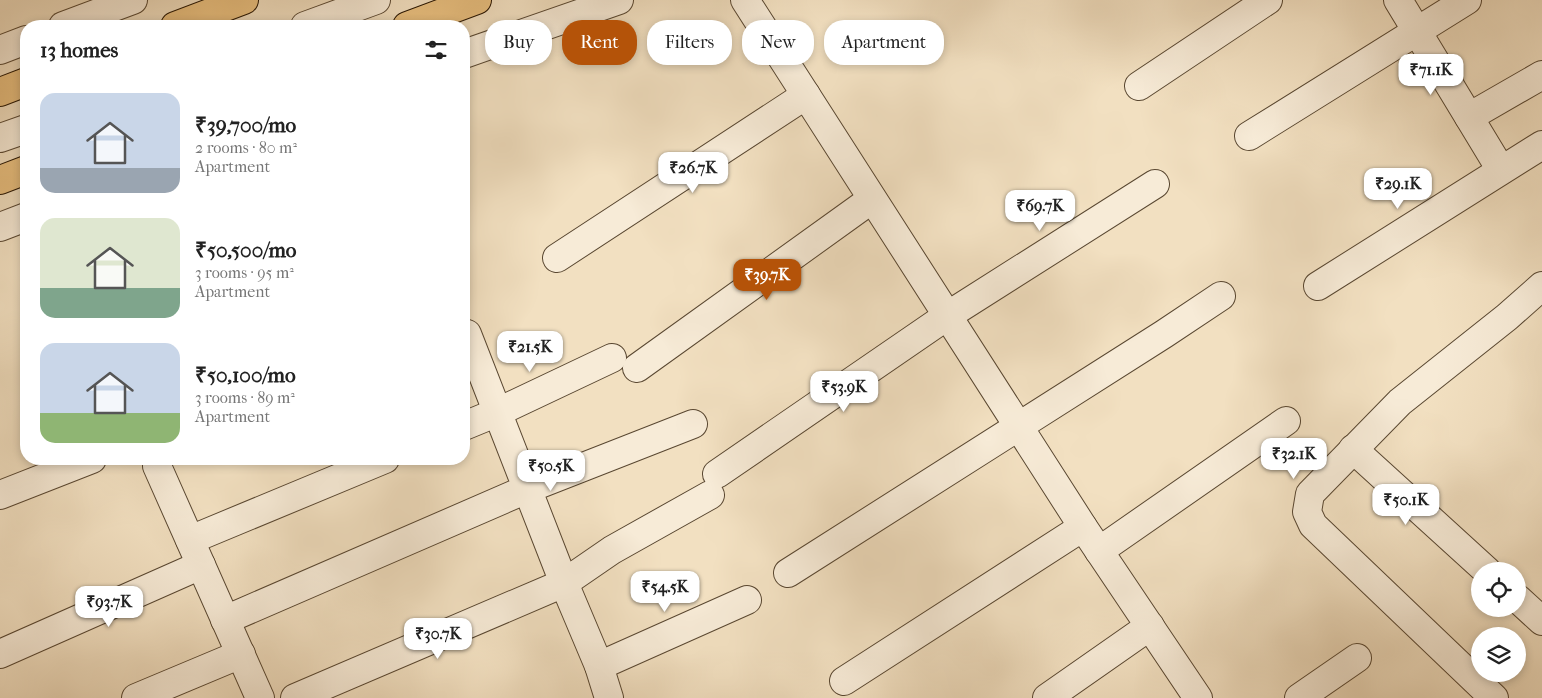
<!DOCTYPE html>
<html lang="en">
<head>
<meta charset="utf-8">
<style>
  body { margin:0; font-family:"IM FELL French Canon",serif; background:#f2f2f2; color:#222; height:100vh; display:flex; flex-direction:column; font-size:19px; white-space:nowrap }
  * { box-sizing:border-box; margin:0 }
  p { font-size:16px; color:#767676 }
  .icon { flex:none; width:28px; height:28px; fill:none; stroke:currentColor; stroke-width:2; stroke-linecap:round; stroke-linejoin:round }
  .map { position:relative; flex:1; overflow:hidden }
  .panel { position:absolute; left:20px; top:20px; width:450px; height:445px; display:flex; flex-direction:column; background:#fff; border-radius:20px; box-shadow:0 2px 8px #0003 }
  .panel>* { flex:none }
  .guide { position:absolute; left:485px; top:20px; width:475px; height:45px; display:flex; gap:10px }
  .fabs { position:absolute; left:1471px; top:562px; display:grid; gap:10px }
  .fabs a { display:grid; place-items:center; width:55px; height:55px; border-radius:50%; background:#fff; box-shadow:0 2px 8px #0003; font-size:25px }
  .price { position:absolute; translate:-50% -42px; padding:0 11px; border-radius:10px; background:#fff; color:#222; font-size:16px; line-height:32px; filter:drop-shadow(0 1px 2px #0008) }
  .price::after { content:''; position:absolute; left:50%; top:30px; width:15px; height:11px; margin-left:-8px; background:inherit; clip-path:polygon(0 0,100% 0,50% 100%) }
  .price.selected { background:#b45309; color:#fff }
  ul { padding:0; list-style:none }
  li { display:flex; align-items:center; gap:15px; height:125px; padding:0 20px }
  li span { display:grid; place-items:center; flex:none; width:140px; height:100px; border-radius:15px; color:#555 }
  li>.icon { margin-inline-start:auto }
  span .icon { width:60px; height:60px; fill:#fffc; stroke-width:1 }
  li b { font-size:21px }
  h2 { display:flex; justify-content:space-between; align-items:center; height:60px; padding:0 20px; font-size:21px }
  .pill { padding:0 18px; border-radius:20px; background:#fff; box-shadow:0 2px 8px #0003; font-size:18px; line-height:45px }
  .pill.selected { background:#b45309; color:#fff }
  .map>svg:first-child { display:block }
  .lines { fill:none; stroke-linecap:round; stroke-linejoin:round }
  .minor-casing { stroke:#594731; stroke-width:30 }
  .major-casing { stroke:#261401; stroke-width:30 }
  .minor { stroke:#f7ebd7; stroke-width:28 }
  .major { stroke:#e9c080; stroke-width:28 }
</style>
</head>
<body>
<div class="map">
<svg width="1542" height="698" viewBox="0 0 1542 698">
  <rect width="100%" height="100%" fill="#f2e0c1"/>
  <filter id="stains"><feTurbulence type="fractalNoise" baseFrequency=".004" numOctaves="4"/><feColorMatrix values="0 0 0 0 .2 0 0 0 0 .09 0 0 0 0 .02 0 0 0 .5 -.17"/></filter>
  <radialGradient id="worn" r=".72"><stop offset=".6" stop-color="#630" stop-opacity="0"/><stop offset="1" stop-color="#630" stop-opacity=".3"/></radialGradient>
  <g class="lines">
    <!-- minor casing -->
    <g class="minor-casing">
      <g id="minor">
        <path d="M745 0 1083 527 1198 698"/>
        <path d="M1398 0 1501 170"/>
        <path d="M63 26 133 0"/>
        <path d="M305 26 376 0"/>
        <path d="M0 50 26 40"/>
        <path d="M464 54 619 0"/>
        <path d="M1139 86 1268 0"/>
        <path d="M1469 117 1542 75"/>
        <path d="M1249 136 1467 0"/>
        <path d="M0 138 26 129"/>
        <path d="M0 227 26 217"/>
        <path d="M557 258 806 95"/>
        <path d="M1318 286 1542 145"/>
        <path d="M464 335 467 334 564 583 599 666 609 698"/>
        <path d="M637 368 872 199"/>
        <path d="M464 426 498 412 612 358"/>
        <path d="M1353 449 1487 571"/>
        <path d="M157 466 260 698"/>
        <path d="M717 474 947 316 1155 184"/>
        <path d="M0 495 92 459"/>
        <path d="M190 540 385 459"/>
        <path d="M1099 551 1286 421"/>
        <path d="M788 573 1164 334 1221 296"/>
        <path d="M1518 599 1542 621"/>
        <path d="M225 620 527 489 693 424"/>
        <path d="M0 654 201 565"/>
        <path d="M599 666 747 600"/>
        <path d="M844 681 1083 527"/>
        <path d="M136 698 241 654"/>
        <path d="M295 698 564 583 612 550 710 495"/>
        <path d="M1047 698 1150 626"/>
        <path d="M1299 698 1357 658"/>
        <path d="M1494 698 1313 525 1307 512 1310 494 1400 402 1507 317 1542 286"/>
      </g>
    </g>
    <!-- major casing -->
    <g class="major-casing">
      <g id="major">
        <path d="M175 26 244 0"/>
        <path d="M407 26 477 0"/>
        <path d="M0 92 26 82"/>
        <path d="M0 180 26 170"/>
      </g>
    </g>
    <!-- minor -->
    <use href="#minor" class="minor"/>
    <!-- major -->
    <use href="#major" class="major"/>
  </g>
  <rect width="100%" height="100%" filter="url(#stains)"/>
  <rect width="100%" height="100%" fill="url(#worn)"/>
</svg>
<div class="fabs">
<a><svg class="icon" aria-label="locate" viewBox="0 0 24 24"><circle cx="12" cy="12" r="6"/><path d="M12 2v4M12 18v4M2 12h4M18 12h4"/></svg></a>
<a><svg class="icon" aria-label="layers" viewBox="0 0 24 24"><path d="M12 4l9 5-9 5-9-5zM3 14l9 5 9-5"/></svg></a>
</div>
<b class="price" style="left:1431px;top:96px">₹71.1K</b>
<b class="price" style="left:693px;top:194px">₹26.7K</b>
<b class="price" style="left:1398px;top:210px">₹29.1K</b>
<b class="price" style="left:1040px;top:232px">₹69.7K</b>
<b class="price selected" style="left:767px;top:301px">₹39.7K</b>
<b class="price" style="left:530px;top:373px">₹21.5K</b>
<b class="price" style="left:844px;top:413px">₹53.9K</b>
<b class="price" style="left:1294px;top:480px">₹32.1K</b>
<b class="price" style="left:551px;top:492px">₹50.5K</b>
<b class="price" style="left:1406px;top:526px">₹50.1K</b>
<b class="price" style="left:665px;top:613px">₹54.5K</b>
<b class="price" style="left:109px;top:628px">₹93.7K</b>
<b class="price" style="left:438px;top:660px">₹30.7K</b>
<div class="guide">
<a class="pill">Buy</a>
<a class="pill selected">Rent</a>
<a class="pill">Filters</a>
<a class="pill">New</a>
<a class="pill">Apartment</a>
</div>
<section class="panel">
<h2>13 homes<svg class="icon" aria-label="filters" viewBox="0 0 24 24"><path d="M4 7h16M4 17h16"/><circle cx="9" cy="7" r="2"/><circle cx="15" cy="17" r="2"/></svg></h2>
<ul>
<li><span style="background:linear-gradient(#c9d6e8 75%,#9aa5b1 0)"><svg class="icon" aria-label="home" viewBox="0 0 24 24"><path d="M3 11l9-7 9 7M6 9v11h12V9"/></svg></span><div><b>₹39,700/mo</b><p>2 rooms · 80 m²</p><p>Apartment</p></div></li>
<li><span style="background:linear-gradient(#dfe7d0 70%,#7fa58c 0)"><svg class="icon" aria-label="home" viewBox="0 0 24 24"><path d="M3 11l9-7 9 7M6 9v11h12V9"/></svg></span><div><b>₹50,500/mo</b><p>3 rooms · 95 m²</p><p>Apartment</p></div></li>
<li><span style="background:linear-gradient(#c9d6e8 70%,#8fb573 0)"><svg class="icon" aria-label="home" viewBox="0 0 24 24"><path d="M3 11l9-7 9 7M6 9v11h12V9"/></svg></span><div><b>₹50,100/mo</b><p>3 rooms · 89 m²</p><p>Apartment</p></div></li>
</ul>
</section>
</div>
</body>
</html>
